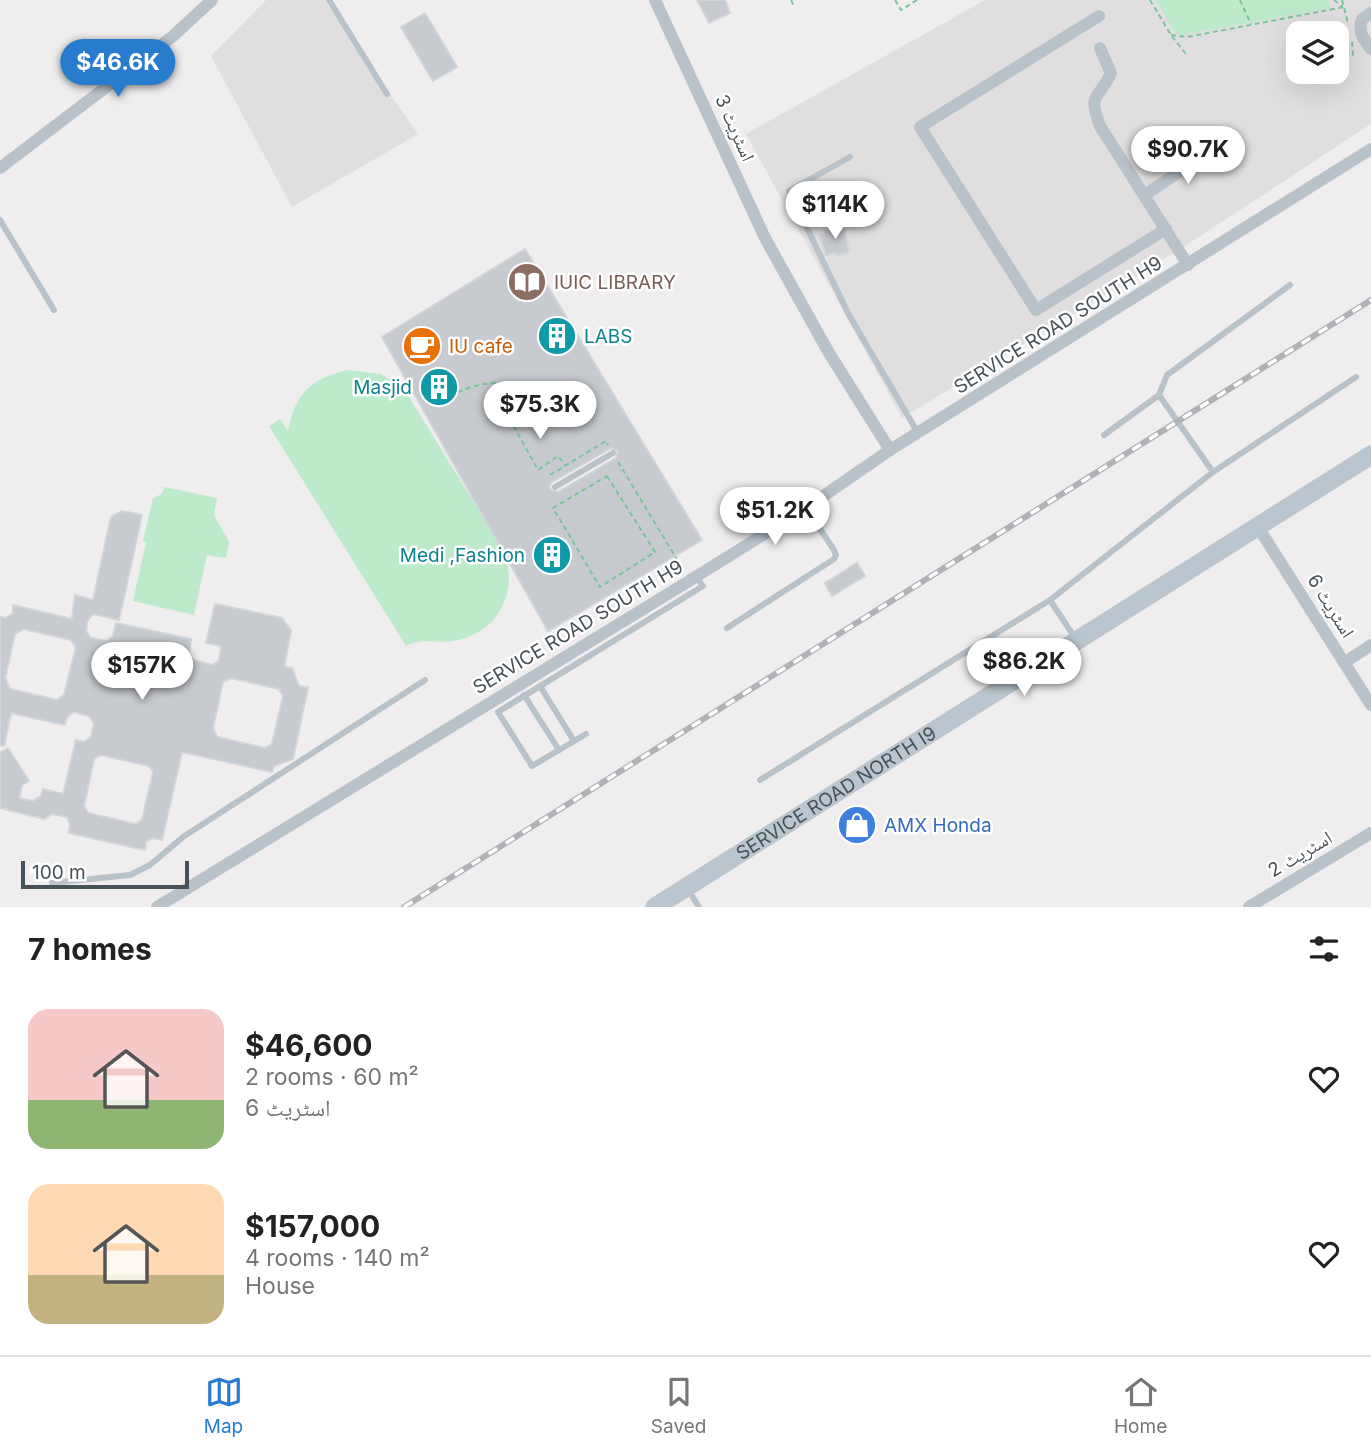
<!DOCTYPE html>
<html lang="en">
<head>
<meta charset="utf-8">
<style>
  body { margin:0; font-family:Inter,"Noto Naskh Arabic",sans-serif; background:#f2f2f2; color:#222; height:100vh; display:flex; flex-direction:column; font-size:26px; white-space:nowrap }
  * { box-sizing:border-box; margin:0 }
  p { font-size:23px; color:#767676 }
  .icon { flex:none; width:38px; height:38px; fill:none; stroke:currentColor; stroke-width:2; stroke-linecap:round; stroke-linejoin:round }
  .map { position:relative; height:907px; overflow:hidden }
  .drawer { display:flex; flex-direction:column; background:#fff; flex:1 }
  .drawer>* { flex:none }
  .buttons { position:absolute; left:1286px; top:21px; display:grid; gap:14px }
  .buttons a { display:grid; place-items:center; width:63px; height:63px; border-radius:14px; background:#fff; box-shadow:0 7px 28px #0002; font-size:35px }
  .scale { position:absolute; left:21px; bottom:18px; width:168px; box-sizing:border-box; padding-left:7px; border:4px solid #475158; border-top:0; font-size:19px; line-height:24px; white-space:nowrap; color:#475158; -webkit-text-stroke:5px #fff; paint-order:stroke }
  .price { position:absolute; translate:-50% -60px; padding:0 16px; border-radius:24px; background:#fff; color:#222; font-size:23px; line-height:46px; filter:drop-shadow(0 2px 4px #0008) }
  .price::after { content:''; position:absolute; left:50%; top:42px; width:21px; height:16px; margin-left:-10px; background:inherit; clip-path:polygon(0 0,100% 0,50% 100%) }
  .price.current { background:#287cce; color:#fff }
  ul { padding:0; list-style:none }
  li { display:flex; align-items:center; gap:21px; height:175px; padding:0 28px }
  li span { display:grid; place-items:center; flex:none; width:196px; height:140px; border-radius:21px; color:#555 }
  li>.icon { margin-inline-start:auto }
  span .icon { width:84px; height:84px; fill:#fffc; stroke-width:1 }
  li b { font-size:30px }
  h2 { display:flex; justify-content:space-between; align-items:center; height:84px; padding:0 28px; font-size:30px }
  .menu { display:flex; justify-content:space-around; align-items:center; height:98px; border-top:2px solid #e0e0e0; background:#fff; font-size:19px; color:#767676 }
  .menu a { display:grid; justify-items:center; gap:4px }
  .menu .current { color:#287cce }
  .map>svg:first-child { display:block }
  .education { fill:#e0dede; fill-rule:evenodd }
  .green { fill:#beeacc }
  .building { fill:#c7cacf; stroke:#d1d4d8; stroke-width:2; fill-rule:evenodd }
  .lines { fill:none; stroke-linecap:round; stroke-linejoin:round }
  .path { stroke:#79c59a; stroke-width:2; stroke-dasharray:5 3.5; stroke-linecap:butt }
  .lane { stroke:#b9c2c8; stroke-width:6 }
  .street { stroke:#b9c2c8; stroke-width:12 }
  .secondary { stroke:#bac5cd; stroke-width:19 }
  .rail-casing { stroke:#afb3b7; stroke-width:6 }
  .rail { stroke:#fff; stroke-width:3.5; stroke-dasharray:10; stroke-linecap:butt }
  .labels { text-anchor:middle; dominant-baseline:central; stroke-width:5; stroke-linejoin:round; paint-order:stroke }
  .street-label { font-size:19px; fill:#475158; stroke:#fff }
  .education-label { font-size:19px; fill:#785e54; stroke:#fff; text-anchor:start }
  .culture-label { font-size:19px; fill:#0d838f; stroke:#fff; text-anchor:end }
  .food-label { font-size:19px; fill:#c56008; stroke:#fff; text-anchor:start }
  .shop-label { font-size:19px; fill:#366cbe; stroke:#fff; text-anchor:start }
</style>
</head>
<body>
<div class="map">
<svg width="1371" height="907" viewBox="0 0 1371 907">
  <rect width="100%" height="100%" fill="#efeded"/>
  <!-- education -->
  <g class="education">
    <path d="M266 0H325L418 134 292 207 211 56Z"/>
    <path d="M985 0H1371V124L1185 246 902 418 746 134ZM1298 33H1337V72H1298Z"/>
  </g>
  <!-- green -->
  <g class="green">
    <path d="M1156 0H1328L1330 8 1181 35 1176 34Z"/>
    <path d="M348 370 381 374 404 389 504 551C519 593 498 634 453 641 436 644 422 637 406 646L269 426 280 419 288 431C295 393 312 378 348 370Z"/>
    <path d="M164 487 217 498 214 515 229 542 226 558 207 555 194 615 133 601 146 542 143 541 153 498 162 494Z"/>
  </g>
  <!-- building -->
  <g class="building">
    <path d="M697 0H725L730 13 709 23Z"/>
    <path d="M425 13 457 67 433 81 401 27Z"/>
    <path d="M843 224 849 252 837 255 836 253 826 255 819 234 824 233V230L834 228V225Z"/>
    <path d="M525 249 702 540 548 631 382 337ZM611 448 618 451 616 458 558 492 551 490 549 486 552 482Z"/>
    <path d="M122 511 142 515 119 620 93 614 87 622 86 631 91 638 107 641 113 636 116 623 191 639 189 654 193 660 213 665 219 660 221 646 206 643 215 604 282 618 291 631 284 667 292 668 299 686 308 687 293 759 274 766 272 772 182 752 162 840 154 838 146 841 145 850 69 833 70 824 67 817 52 814 44 819 0 808V753L8 748 29 781 22 785 19 798 33 801 41 796 43 789 63 794 76 740 84 742 91 737 94 723 89 716 74 712 67 717 65 725 11 713 4 746 0 745V617L6 618 13 613V605L72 619 75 595 93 600 111 517ZM24 629 71 640 76 647 64 695 57 700 10 689 5 678 15 634ZM231 678 279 689 283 696 272 744 265 748 217 737 213 728 223 682ZM101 755 149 766 153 772 142 820 135 824 88 813 84 806 94 759Z"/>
    <path d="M857 563 865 576 832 596 825 583Z"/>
  </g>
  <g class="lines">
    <!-- path -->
    <g class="path">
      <path d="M791 0 794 6"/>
      <path d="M895 0 901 10 917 0"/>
      <path d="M1150 0 1171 35 1186 54"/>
      <path d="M1240 0 1251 24"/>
      <path d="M1334 0 1343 7"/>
      <path d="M1342 0 1348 23"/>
      <path d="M1171 35 1187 37 1344 7"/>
      <path d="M1352 42 1353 56"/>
      <path d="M458 392C478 384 507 376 524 392L502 405 538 470 558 456 565 465"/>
      <path d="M618 462 684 571"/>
      <path d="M550 475 606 441 608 445"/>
      <path d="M607 476 655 552 600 587 553 508Z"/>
    </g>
    <!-- lane -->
    <g class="lane">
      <path d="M329 0 387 94"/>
      <path d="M850 157 789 191 849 315 918 433"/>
      <path d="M0 220 54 310"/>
      <path d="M1159 395 1213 472"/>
      <path d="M1104 435 1159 395 1167 375 1290 285"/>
      <path d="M555 487 613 453"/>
      <path d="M1050 600 1213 472 1356 377"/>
      <path d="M727 628 834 559 836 555 834 550 806 508"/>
      <path d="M540 686 574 741"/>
      <path d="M524 695 559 750"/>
      <path d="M586 734 532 766 498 712 703 586 696 577"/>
      <path d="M760 780 1050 600 1075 638"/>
      <path d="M52 883 130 875 150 865 183 837 425 680"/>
      <path d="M689 891 699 907"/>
    </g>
    <!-- street -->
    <g class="street">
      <path d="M655 0 765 238 829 353 890 450"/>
      <path d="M1371 13 1362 19C1357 31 1364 40 1371 49"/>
      <path d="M1099 16 920 127 1036 310 1166 229"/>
      <path d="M1100 48 1111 73C1099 100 1087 92 1100 126L1188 265"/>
      <path d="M0 168 173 36 212 0"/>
      <path d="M1145 195 1211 150"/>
      <path d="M1258 527 1371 705"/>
      <path d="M1344 663 1371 645"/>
      <path d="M157 907 689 581 806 508 890 450 1371 149"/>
      <path d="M1249 907 1371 833"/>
    </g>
    <!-- secondary -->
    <path class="secondary" id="s1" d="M655 907 1371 455"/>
    <!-- rail casing -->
    <g class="rail-casing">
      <path id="rail" d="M404 907 1371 300"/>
    </g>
    <!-- rail -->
    <use href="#rail" class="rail"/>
  </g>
  <!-- icons -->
  <defs>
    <g id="library-disc" transform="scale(2.0125)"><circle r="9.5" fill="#8d6e63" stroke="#fff"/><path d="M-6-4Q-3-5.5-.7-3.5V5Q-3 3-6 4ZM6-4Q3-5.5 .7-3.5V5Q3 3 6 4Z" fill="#fff"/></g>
    <g id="building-disc" transform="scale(2.0125)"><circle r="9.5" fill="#0f9aa8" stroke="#fff"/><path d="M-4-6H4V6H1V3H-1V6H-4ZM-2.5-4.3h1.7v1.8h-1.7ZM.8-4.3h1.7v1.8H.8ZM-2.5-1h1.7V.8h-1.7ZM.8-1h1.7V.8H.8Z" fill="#fff"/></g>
    <g id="cafe-disc" transform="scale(2.0125)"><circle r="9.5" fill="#e8710a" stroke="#fff"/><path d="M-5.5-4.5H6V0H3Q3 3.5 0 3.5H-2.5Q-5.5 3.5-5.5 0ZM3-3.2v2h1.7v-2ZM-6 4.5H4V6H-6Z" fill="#fff"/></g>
    <g id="shop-disc" transform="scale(2.0125)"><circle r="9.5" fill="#3f7fe0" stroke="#fff"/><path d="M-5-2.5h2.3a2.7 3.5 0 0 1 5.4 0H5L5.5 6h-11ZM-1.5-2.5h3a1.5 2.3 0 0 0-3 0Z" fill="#fff"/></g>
  </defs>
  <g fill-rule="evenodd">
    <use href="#library-disc" x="527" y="282"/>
    <use href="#building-disc" x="557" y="336"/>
    <use href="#cafe-disc" x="422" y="346"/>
    <use href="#building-disc" x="439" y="387"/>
    <use href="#building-disc" x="552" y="555"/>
    <use href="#shop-disc" x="857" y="825"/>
  </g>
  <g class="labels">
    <!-- street labels -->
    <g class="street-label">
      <text transform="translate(735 128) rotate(66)">اسٹریٹ 3</text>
      <text transform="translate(1058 325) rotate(-32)">SERVICE ROAD SOUTH H9</text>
      <text transform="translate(1331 606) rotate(58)">اسٹریٹ 6</text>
      <text transform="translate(578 627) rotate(-31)">SERVICE ROAD SOUTH H9</text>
      <text stroke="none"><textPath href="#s1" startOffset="214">SERVICE ROAD NORTH I9</textPath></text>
      <text transform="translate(1300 854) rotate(-31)">اسٹریٹ 2</text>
    </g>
    <!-- education labels -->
    <g class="education-label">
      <text x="554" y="282">IUIC LIBRARY</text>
    </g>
    <!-- culture labels -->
    <g class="culture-label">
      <text x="584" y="336" text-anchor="start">LABS</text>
      <text x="412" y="387">Masjid</text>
      <text x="525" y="555">Medi ,Fashion</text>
    </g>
    <!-- food labels -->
    <g class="food-label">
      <text x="449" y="346">IU cafe</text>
    </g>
    <!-- shop labels -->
    <g class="shop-label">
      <text x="884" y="825">AMX Honda</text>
    </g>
  </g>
</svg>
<div class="buttons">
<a><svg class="icon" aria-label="layers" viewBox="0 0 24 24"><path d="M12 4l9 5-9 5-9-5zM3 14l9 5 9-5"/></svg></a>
</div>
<div class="scale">100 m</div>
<b class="price current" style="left:118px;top:99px">$46.6K</b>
<b class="price" style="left:1188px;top:186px">$90.7K</b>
<b class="price" style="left:835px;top:241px">$114K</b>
<b class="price" style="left:540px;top:441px">$75.3K</b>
<b class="price" style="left:775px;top:547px">$51.2K</b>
<b class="price" style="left:1024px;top:698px">$86.2K</b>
<b class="price" style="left:142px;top:702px">$157K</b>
</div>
<section class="drawer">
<h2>7 homes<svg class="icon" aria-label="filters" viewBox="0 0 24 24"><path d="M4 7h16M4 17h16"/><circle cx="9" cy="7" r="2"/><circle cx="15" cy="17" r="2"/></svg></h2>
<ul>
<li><span style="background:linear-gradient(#f6c9c9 65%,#8fb573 0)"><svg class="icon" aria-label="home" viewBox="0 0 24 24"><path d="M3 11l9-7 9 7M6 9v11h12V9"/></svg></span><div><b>$46,600</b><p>2 rooms · 60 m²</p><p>اسٹریٹ 6</p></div><svg class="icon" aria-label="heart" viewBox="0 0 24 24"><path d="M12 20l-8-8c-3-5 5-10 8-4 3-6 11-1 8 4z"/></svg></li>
<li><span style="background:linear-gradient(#ffd9b3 65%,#c2b280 0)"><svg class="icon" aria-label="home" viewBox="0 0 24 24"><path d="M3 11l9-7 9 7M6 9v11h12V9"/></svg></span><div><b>$157,000</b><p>4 rooms · 140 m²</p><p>House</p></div><svg class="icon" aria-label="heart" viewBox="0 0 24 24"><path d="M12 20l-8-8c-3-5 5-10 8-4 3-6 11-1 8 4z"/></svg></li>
</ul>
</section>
<nav class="menu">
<a class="current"><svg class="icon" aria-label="map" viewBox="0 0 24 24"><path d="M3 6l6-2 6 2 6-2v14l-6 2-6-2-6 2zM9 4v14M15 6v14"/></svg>Map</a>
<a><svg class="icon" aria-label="saved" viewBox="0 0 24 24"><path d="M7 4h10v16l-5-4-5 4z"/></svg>Saved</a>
<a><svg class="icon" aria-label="home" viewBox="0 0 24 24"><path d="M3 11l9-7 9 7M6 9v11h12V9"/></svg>Home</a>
</nav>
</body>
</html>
